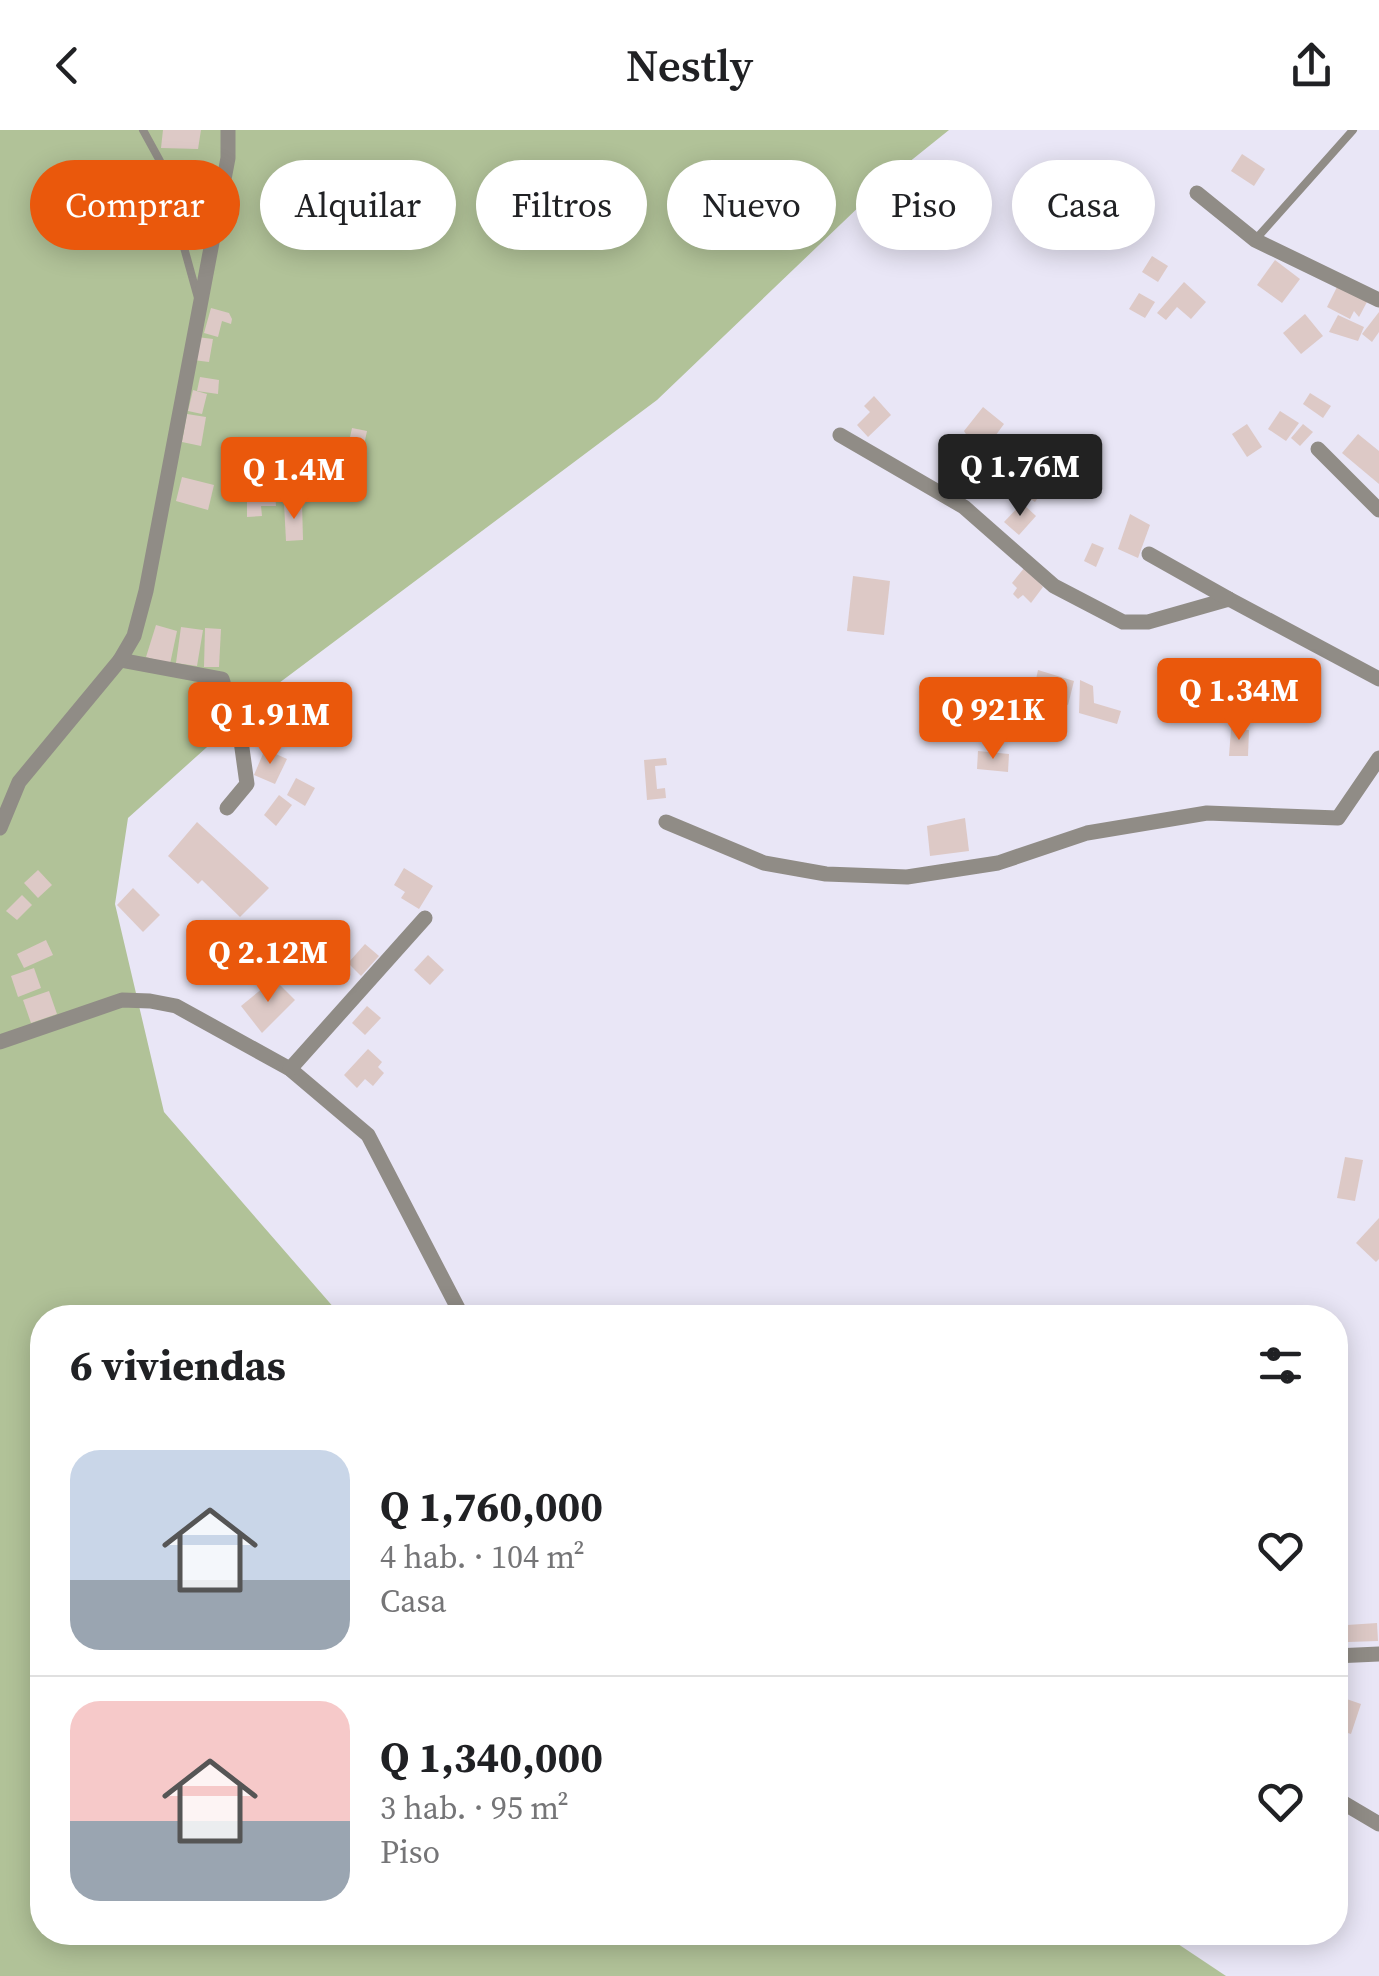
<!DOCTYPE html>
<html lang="es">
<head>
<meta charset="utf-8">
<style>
  body { margin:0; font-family:"Source Serif 4",serif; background:#f2f2f2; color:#202124; height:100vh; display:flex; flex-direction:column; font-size:38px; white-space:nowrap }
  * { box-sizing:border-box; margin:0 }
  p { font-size:32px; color:#757577 }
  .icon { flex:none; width:55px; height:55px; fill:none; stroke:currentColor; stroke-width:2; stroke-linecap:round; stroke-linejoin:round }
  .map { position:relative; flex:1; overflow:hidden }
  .panel { position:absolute; left:30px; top:1175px; width:1318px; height:640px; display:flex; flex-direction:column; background:#fff; border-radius:40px; box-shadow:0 5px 25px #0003 }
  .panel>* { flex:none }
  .guide { position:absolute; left:30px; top:30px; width:1320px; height:90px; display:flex; gap:20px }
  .price { position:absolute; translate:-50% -85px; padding:0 22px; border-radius:10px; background:#ea580c; color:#fff; font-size:32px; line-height:65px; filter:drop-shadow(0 2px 5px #0008) }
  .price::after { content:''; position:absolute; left:50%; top:60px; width:30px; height:22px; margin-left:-15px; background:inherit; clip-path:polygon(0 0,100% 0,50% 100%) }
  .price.current { background:#222; color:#fff }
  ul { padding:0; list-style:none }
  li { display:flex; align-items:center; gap:30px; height:250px; padding:0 40px }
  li+li { border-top:2px solid #e0e0e0 }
  li span { display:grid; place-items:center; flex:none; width:280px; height:200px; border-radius:30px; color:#555 }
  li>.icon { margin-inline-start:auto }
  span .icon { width:120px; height:120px; fill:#fffc; stroke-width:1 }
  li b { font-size:42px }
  h2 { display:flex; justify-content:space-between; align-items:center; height:120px; padding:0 40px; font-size:42px }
  .chip { padding:0 35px; border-radius:45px; background:#fff; box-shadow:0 5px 25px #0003; font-size:35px; line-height:90px }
  .chip.current { background:#ea580c; color:#fff }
  header { display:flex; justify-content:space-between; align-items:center; height:130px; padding:0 40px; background:#fff; font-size:45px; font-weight:600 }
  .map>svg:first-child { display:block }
  .forest { fill:#b1c298 }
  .building { fill:#ddc9c6 }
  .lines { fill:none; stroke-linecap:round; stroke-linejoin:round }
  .service { stroke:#908c86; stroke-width:8 }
  .minor { stroke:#908c86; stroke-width:15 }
</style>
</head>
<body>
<header><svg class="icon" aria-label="back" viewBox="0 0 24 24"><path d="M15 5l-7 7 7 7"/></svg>Nestly<svg class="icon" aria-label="share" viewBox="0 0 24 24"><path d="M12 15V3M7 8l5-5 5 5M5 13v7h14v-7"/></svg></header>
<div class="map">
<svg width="1379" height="1846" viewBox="0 0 1379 1846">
  <rect width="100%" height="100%" fill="#e9e6f6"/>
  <!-- forest -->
  <path class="forest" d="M0 0H949L888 49 657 270 275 556 128 688 115 774 164 982 342 1187 42 1188V1802H1160L1226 1846H0Z"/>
  <!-- building -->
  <g class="building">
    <path d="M163 0H201L198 19 161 18Z"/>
    <path d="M1242 24 1265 39 1254 56 1231 41Z"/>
    <path d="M181 38 203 41 197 91 185 89 189 57 178 55Z"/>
    <path d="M1152 126 1168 136 1158 152 1142 142Z"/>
    <path d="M1275 130 1300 149 1282 173 1257 155Z"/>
    <path d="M1184 152 1206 172 1191 189 1177 177 1166 190 1157 183Z"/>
    <path d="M1338 155 1368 170 1359 187 1354 181 1350 189 1327 177Z"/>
    <path d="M1139 163 1155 172 1145 188 1129 179Z"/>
    <path d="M211 178 229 183 232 189 231 194 222 191 218 207 204 203Z"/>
    <path d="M1379 182V202L1372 212 1362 204Z"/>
    <path d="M1305 184 1323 206 1301 224 1283 203Z"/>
    <path d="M1338 185 1364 197 1358 211 1329 202Z"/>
    <path d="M197 207 213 209 209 232 193 230Z"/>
    <path d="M200 247 219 250 218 264 197 261Z"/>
    <path d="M193 260 207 264 202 284 188 281Z"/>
    <path d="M1310 263 1331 276 1323 288 1303 274Z"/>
    <path d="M874 266 891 285 868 307 857 295 870 282 864 276Z"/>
    <path d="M983 277 1004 294 987 317 980 312 975 318 964 301Z"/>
    <path d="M1280 281 1299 293 1286 311 1268 299Z"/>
    <path d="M187 284 206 287 201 316 182 312Z"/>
    <path d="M1247 294 1262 317 1247 327 1232 304Z"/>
    <path d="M1303 294 1313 302 1300 316 1291 308Z"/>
    <path d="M352 298 367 301 359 338 344 335Z"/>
    <path d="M1358 304 1379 321V354L1342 323Z"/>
    <path d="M1014 340 1043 360 1035 372 1005 353Z"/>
    <path d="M182 347 214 355 208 380 176 371Z"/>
    <path d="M275 364 276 376H261L262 386 247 387V365Z"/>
    <path d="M284 373H302L303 410 286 411Z"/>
    <path d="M1022 373 1036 386 1019 405 1004 392Z"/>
    <path d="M1130 384 1150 395 1138 428 1118 419Z"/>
    <path d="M1092 413 1104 418 1096 437 1084 431Z"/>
    <path d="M1025 437 1043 457 1031 473 1023 465 1018 469 1013 464 1017 458 1012 453Z"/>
    <path d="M853 446 890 451 884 505 847 501Z"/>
    <path d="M156 495 177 501 170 534 146 527Z"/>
    <path d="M181 497 203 500 197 536 176 533Z"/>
    <path d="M205 498 221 499 219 537H204Z"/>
    <path d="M1038 540 1074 551 1068 575 1033 563Z"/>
    <path d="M1080 550 1093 556 1094 573 1121 581 1117 594 1079 583Z"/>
    <path d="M279 558 295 562 290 579 275 575Z"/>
    <path d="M1231 599 1249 600 1248 626H1229Z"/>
    <path d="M265 619 287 629 275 654 254 645Z"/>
    <path d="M978 621 1009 624 1008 642 977 639Z"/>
    <path d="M666 628 667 635 655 636 657 659 665 658 666 668 647 670 644 630Z"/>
    <path d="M296 648 315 658 305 676 287 665Z"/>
    <path d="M279 665 292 675 276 696 264 685Z"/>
    <path d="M965 688 969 721 930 726 927 696Z"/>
    <path d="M197 692 269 758 240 787 202 750 198 754 168 726Z"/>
    <path d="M404 738 433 756 419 779 401 768 405 762 394 755Z"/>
    <path d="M38 740 52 755 38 768 24 753Z"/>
    <path d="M133 758 160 785 143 802 117 775Z"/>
    <path d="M22 765 32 775 17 790 6 781Z"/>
    <path d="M306 807 315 816 306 825 312 831 302 841 287 826Z"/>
    <path d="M46 810 53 825 24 838 17 824Z"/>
    <path d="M365 814 379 826 361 846 348 833Z"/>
    <path d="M428 825 444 840 430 855 414 840Z"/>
    <path d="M34 838 41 858 18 867 11 846Z"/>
    <path d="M274 849 295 870 262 903 241 876Z"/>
    <path d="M49 861 57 884 31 893 23 870Z"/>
    <path d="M367 876 381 888 365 905 352 893Z"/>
    <path d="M368 919 382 932 378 937 384 943 373 956 365 949 357 958 344 945Z"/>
    <path d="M1345 1027 1363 1030 1355 1071 1337 1068Z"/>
    <path d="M1379 1088V1129L1376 1132 1356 1113Z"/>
    <path d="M1377 1493 1378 1511 1348 1512 1347 1495Z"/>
    <path d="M1335 1565 1361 1574 1351 1604 1335 1599Z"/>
  </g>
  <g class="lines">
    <!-- service -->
    <g class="service">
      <path d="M143 0 160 31 198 168"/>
      <path d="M1255 110 1353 0"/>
    </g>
    <!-- minor -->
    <g class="minor">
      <path d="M1197 63 1255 110 1379 170"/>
      <path d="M840 305 964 377 1054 456 1123 492H1148L1229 469 1379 549"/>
      <path d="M1318 319 1379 380"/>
      <path d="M1149 424 1229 469"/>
      <path d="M120 530 222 549 241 611 247 654 227 678"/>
      <path d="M666 692 764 733 826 744 907 747 998 733 1087 703 1207 683 1338 688 1379 628"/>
      <path d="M0 698 19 652 120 530 134 506 146 461 228 28V0"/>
      <path d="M0 912 122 870 150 871 176 876 290 939 368 1005 463 1188"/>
      <path d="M290 939 425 788"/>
      <path d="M1335 1526 1379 1524"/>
      <path d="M1335 1668 1379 1694"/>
    </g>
  </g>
</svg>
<b class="price current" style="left:1020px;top:389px">Q 1.76M</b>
<b class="price" style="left:294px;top:392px">Q 1.4M</b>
<b class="price" style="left:1239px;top:613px">Q 1.34M</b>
<b class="price" style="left:993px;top:632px">Q 921K</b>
<b class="price" style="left:270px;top:637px">Q 1.91M</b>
<b class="price" style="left:268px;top:875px">Q 2.12M</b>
<div class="guide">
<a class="chip current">Comprar</a>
<a class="chip">Alquilar</a>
<a class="chip">Filtros</a>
<a class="chip">Nuevo</a>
<a class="chip">Piso</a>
<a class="chip">Casa</a>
</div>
<section class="panel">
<h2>6 viviendas<svg class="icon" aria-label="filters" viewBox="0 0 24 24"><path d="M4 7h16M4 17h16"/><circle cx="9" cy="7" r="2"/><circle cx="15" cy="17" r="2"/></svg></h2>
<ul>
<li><span style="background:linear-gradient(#c9d6e8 65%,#9aa5b1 0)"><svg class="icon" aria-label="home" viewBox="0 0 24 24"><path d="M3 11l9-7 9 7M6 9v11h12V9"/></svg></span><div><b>Q 1,760,000</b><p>4 hab. · 104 m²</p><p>Casa</p></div><svg class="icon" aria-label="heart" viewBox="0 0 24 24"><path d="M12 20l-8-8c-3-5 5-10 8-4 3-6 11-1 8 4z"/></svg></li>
<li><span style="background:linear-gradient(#f6c9c9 60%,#9aa5b1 0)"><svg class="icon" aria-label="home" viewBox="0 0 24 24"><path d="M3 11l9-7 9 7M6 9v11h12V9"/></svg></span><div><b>Q 1,340,000</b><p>3 hab. · 95 m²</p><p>Piso</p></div><svg class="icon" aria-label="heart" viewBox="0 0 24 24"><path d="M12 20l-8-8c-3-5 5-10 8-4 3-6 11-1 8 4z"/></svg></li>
</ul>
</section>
</div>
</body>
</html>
